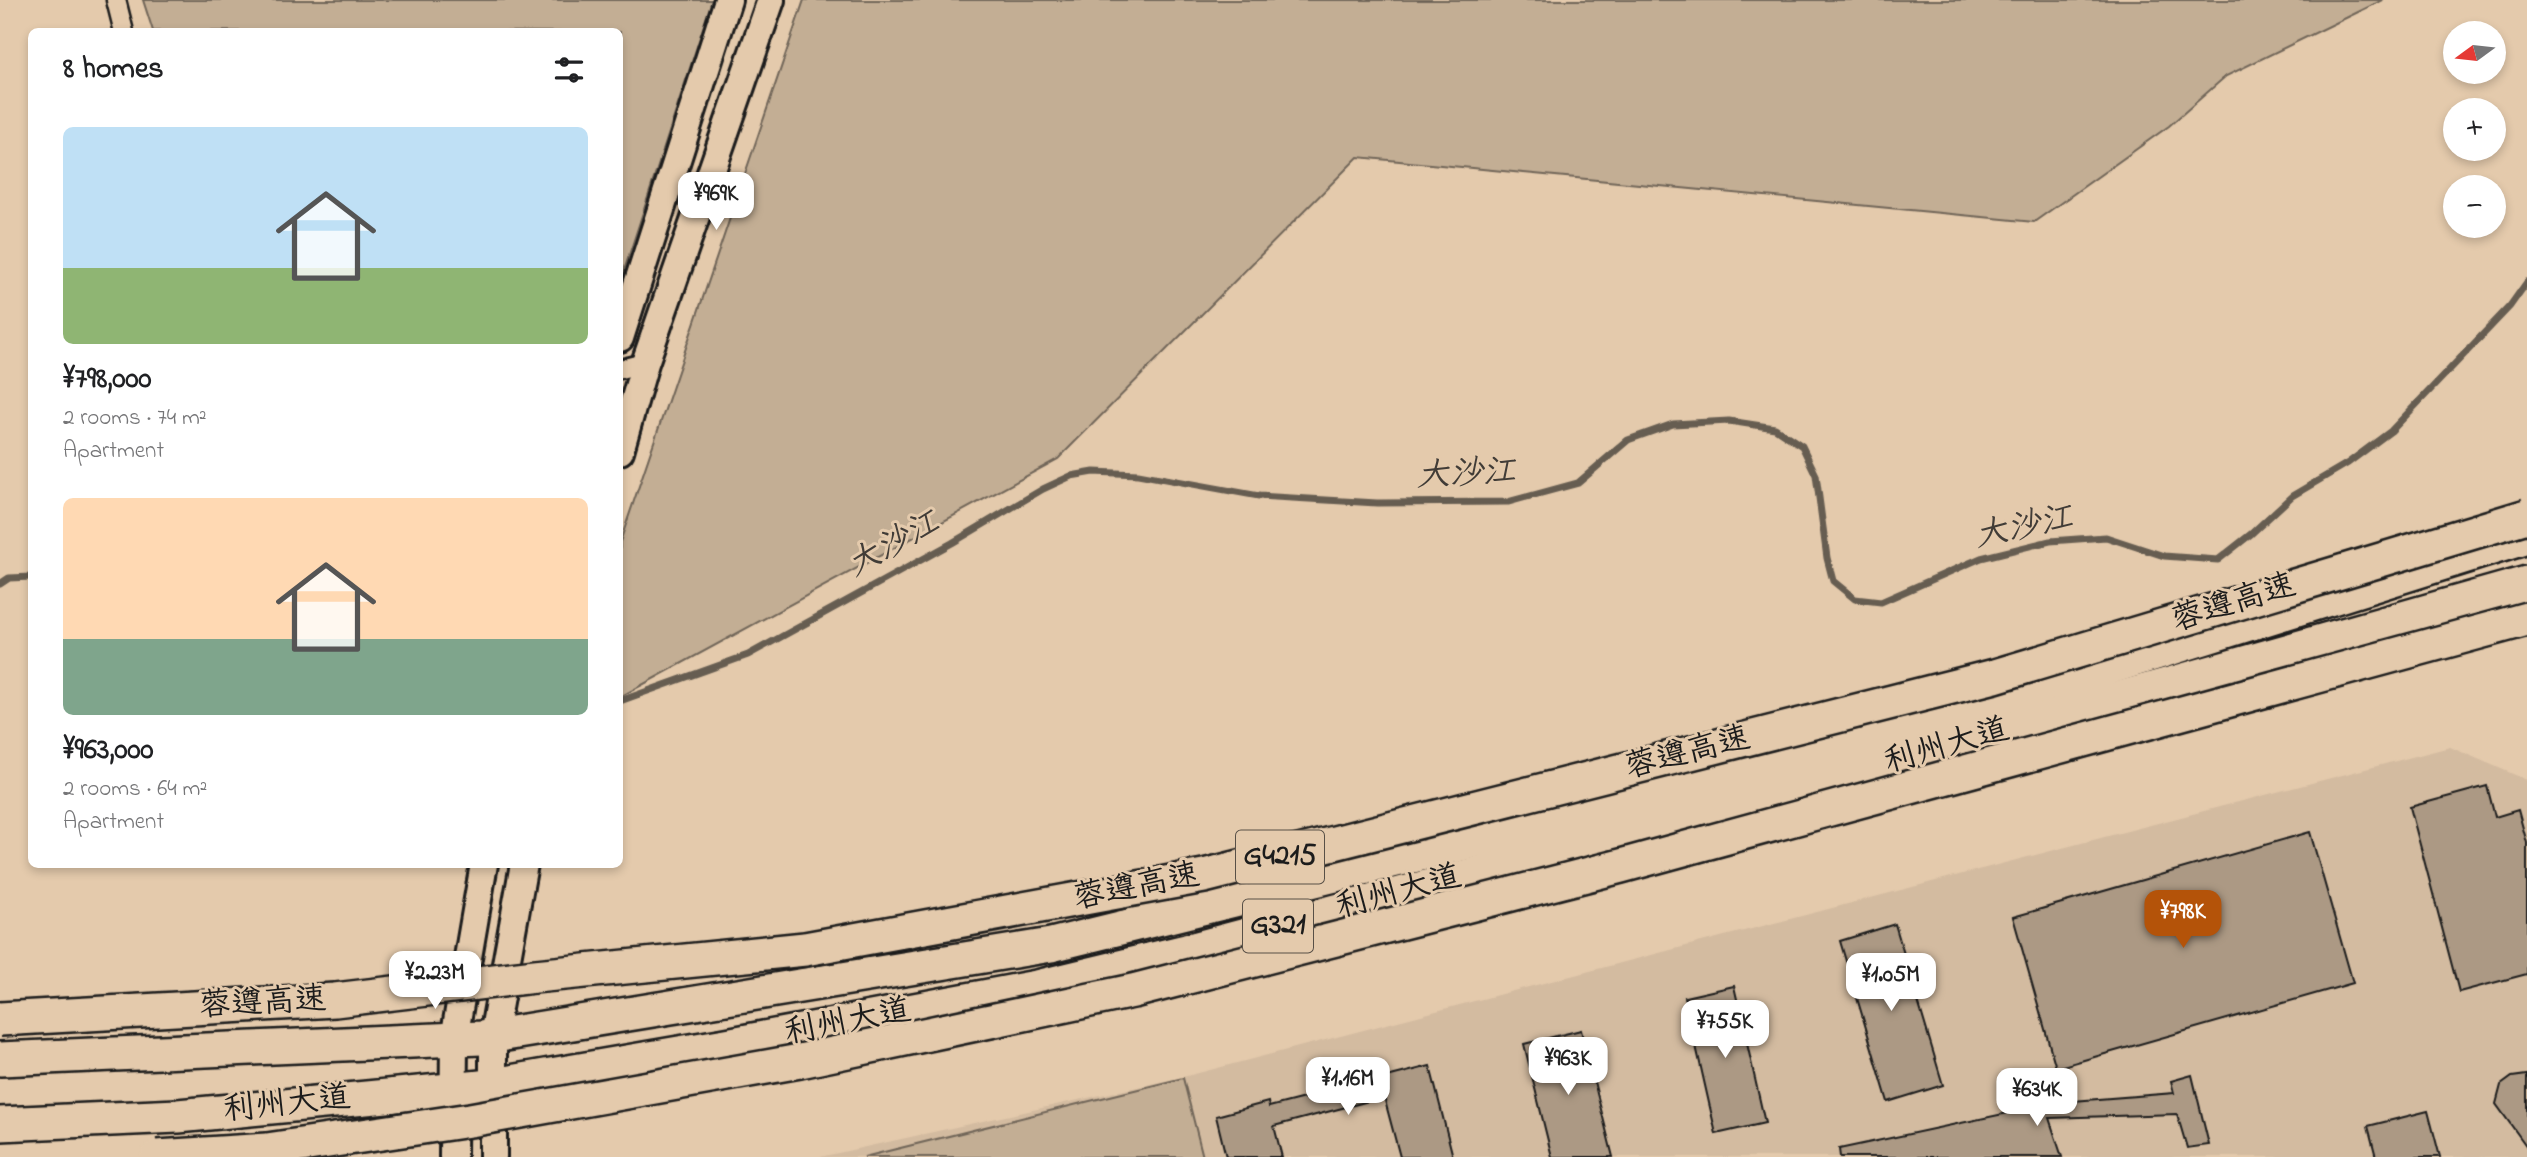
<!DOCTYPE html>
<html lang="en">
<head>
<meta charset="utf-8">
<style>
  body { margin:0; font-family:"Indie Flower","LXGW WenKai TC",sans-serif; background:#f6f6f6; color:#202124; height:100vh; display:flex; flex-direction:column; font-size:26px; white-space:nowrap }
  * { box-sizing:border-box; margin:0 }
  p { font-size:23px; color:#757577 }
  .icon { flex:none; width:38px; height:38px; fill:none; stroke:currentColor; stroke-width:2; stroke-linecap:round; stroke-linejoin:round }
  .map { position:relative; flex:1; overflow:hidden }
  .side { position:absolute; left:28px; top:28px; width:595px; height:840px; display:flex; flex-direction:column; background:#fff; border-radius:10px; box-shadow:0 4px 10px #0003 }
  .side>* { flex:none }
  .needle { width:46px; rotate:255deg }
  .fabs { position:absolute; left:2443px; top:21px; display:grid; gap:14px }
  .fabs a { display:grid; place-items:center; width:63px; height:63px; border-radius:50%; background:#fff; box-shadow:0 4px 10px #0003; font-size:35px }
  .price { position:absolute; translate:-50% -60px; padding:0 16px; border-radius:14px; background:#fff; color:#222; font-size:23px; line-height:46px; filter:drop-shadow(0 2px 4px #0008) }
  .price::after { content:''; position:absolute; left:50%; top:42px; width:21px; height:16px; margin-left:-10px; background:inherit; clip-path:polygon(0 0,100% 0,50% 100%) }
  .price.selected { background:#b45309; color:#fff }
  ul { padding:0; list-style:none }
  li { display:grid; align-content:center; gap:14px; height:371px; padding:0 35px }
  li span { display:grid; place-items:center; height:217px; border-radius:10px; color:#555 }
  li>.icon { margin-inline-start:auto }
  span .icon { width:126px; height:126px; fill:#fffc; stroke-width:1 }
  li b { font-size:30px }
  h2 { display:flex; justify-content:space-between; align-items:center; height:84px; padding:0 35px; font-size:30px }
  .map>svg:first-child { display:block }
  .built { fill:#d3bba0 }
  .green { fill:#c3ae94; stroke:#706558; stroke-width:2 }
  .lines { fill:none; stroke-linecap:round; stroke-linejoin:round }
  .stream { stroke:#665d51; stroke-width:7 }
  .building { fill:#ac9984; stroke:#1c1c1c; stroke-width:2 }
  .street-casing { stroke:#1c1c1c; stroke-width:23 }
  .secondary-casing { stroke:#1c1c1c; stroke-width:32 }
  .highway-casing { stroke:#1c1c1c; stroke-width:38 }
  .street { stroke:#e4caac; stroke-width:18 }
  .secondary { stroke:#e4caac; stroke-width:26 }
  .highway { stroke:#e4caac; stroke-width:33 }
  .highway-bridge-casing { stroke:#1c1c1c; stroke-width:38; stroke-linecap:butt }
  .highway-bridge { stroke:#e4caac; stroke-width:33 }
  .labels { text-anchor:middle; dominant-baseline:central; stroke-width:6; stroke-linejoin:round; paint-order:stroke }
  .shield { fill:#e4caac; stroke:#585047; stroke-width:2 }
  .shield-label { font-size:30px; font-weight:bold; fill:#1c1c1c }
  .street-label { font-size:32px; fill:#1c1c1c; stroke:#e4caac }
  .water-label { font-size:33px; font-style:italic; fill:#413c37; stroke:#e4caac }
</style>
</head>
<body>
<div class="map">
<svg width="2527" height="1157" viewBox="0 0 2527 1157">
  <rect width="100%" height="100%" fill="#e4caac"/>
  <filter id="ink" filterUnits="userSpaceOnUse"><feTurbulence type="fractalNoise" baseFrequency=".0143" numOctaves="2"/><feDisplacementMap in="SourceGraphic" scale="14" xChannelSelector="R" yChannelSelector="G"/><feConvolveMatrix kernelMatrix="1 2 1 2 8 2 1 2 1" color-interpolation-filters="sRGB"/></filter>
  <g filter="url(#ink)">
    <!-- built -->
    <path class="built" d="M2450 747 2527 780V1157H820L1187 1076Z"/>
    <!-- green -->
    <g class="green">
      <path d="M143 0H712L620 283V32L153 31Z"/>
      <path d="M804 0H2383L2226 76 2169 126 2034 222 1358 157 1058 459 620 697V542Z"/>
      <path d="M1183 1078 1203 1157H864Z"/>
    </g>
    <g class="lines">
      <!-- stream -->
      <g class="stream">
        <path d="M0 584 9 578 32 577"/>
        <path d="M620 701 748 655 952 543 1043 489 1071 476 1094 472 1138 474 1259 496 1377 503 1508 502 1578 483 1628 440 1673 424 1729 421 1775 428 1802 446 1816 475 1827 558 1833 581 1855 599 1881 602 1981 558 2050 541 2106 537 2164 556 2218 560 2251 534 2292 496 2348 463 2391 431 2510 306 2527 282"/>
      </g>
    </g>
    <!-- building -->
    <g class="building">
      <path d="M2487 786 2495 817 2518 810 2527 843V974L2459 992 2410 807Z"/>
      <path d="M2310 832 2353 983 2056 1068 2013 917Z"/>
      <path d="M1895 924 1943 1085 1888 1102 1840 941Z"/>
      <path d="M1734 986 1765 1123 1716 1134 1685 997Z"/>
      <path d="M1581 1030 1584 1042 1613 1157H1552L1524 1044Z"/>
      <path d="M1430 1066 1453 1157H1400L1384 1097 1274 1126 1282 1157H1226L1216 1116 1268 1102 1269 1107Z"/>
      <path d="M2192 1075 2209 1145 2187 1148 2177 1114 2049 1118 2062 1157H1840L1839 1149 2060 1102 2174 1093 2171 1081Z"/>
      <path d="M2527 1075V1147L2496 1104 2501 1085 2512 1077Z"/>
      <path d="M2428 1111 2440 1157H2376L2368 1126Z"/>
    </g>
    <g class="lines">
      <!-- street casing -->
      <g class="street-casing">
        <g id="street">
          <path d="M116 0 124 32"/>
          <path d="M620 369 645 363"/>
        </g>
      </g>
      <!-- secondary casing -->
      <g class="secondary-casing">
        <g id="secondary">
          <path d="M620 338 728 0"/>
          <path d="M620 451 645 363 771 0"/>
          <path d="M453 1157 454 1039 484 864"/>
          <path d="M493 1157V1036L524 864"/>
        </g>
      </g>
      <!-- highway casing -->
      <g class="highway-casing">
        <g id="highway">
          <path d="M0 1059 481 1038 1051 945 1486 838 1948 718 2527 537"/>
          <path d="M0 1124 178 1116 481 1087 726 1045 1037 987 1186 951 1862 771 2527 583"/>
        </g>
      </g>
      <!-- street -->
      <use href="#street" class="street"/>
      <!-- secondary -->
      <use href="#secondary" class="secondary"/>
      <!-- highway -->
      <use href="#highway" class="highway"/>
      <!-- highway-bridge casing -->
      <g class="highway-bridge-casing">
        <g id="highway-bridge">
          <path d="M0 1019 335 1000 535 976 805 949 1204 876 1995 676 2527 516"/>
          <path d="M157 1157 267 1150 470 1120 800 1061 1133 991 1621 866 2527 619"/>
        </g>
      </g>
      <!-- highway-bridge -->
      <use href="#highway-bridge" class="highway-bridge"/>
    </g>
  </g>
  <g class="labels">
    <!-- shield labels -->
    <g class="shield">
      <rect x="1236" y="830.5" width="88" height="53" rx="5"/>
      <rect x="1243" y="899.5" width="70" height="53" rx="5"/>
    </g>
    <g class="shield-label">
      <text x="1280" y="857">G4215</text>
      <text x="1278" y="926">G321</text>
    </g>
    <!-- street labels -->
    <g class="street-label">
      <text transform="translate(2234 604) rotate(-17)">蓉遵高速</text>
      <text transform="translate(1947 747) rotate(-16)">利州大道</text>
      <text transform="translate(1688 754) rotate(-14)">蓉遵高速</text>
      <text transform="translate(1137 888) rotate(-11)">蓉遵高速</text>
      <text transform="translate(1399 893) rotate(-15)">利州大道</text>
      <text transform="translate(263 1004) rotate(-3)">蓉遵高速</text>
      <text transform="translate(848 1023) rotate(-11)">利州大道</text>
      <text transform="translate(287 1105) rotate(-6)">利州大道</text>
    </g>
    <!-- water labels -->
    <g class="water-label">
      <text transform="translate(1466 475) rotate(-3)">大沙江</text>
      <text transform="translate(2024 528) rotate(-12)">大沙江</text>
      <text transform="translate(894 545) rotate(-29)">大沙江</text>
    </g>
  </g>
</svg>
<div class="fabs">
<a><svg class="needle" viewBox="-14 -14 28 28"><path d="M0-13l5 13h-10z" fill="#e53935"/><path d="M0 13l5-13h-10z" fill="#757577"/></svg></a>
<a>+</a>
<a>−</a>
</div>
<b class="price" style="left:716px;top:232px">¥969K</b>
<b class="price selected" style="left:2183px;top:950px">¥798K</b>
<b class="price" style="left:435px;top:1011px">¥2.23M</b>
<b class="price" style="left:1891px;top:1013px">¥1.05M</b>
<b class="price" style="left:1725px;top:1060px">¥755K</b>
<b class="price" style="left:1568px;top:1097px">¥963K</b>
<b class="price" style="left:1348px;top:1117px">¥1.16M</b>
<b class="price" style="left:2037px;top:1128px">¥634K</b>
<section class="side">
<h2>8 homes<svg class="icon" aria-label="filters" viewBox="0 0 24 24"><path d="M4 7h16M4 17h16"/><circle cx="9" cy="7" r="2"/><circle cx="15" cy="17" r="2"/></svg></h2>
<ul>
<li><span style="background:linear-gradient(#bfe0f5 65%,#8fb573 0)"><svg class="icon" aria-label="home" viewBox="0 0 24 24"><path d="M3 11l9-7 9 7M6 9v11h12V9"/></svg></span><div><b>¥798,000</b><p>2 rooms · 74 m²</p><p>Apartment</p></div></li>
<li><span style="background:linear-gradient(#ffd9b3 65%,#7fa58c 0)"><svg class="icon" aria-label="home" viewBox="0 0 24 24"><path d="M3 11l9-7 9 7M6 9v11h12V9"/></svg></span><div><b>¥963,000</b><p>2 rooms · 64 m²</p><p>Apartment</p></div></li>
</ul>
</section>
</div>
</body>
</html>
